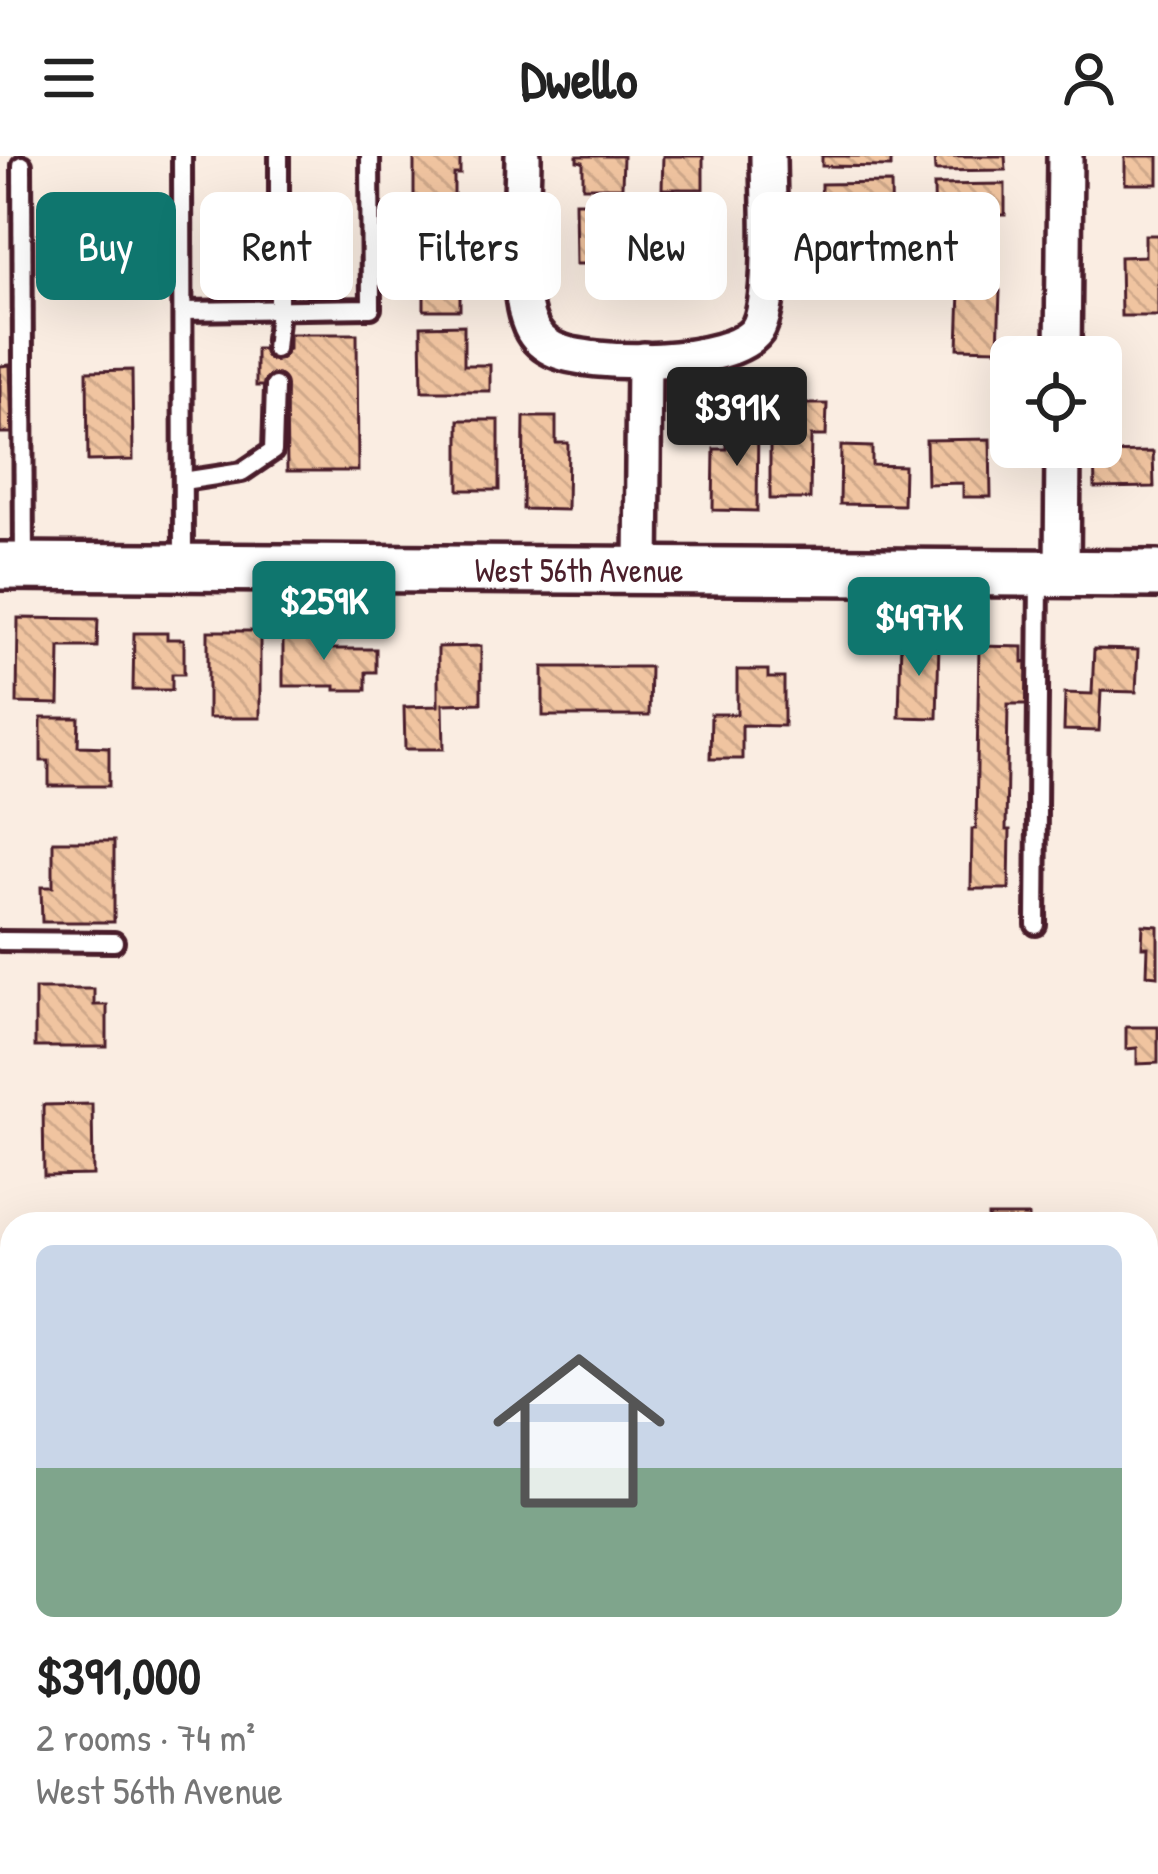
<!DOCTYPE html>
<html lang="en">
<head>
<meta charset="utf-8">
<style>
  body { margin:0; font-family:"Patrick Hand",sans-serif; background:#f6f6f6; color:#222; height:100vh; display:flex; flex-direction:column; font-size:45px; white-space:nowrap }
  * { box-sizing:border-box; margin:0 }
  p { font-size:39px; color:#767676 }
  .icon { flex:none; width:66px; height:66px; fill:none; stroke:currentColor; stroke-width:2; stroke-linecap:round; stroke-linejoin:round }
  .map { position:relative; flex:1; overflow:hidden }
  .side { position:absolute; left:0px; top:1056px; width:1158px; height:663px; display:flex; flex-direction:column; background:#fff; border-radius:36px 36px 0 0; box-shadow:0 12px 48px #0002 }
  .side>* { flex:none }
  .hud { position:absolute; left:36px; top:36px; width:1086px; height:108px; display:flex; gap:24px }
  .fabs { position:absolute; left:990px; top:180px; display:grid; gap:24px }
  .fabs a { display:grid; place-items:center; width:132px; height:132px; border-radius:18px; background:#fff; box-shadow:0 12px 48px #0002; font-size:60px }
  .price { position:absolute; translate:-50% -102px; padding:0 27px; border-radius:12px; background:#0f766e; color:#fff; font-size:39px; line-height:78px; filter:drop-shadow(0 3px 6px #0008) }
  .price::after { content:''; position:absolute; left:50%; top:72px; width:36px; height:27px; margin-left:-18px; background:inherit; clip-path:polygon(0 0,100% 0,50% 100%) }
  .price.selected { background:#222; color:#fff }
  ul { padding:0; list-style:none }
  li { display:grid; align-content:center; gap:24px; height:636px; padding:0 36px }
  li+li { border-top:3px solid #e0e0e0 }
  li span { display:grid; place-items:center; height:372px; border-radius:18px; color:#555 }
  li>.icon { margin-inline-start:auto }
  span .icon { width:216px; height:216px; fill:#fffc; stroke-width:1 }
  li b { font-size:51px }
  .chip { padding:0 42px; border-radius:18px; background:#fff; box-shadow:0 12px 48px #0002; font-size:42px; line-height:108px }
  .chip.selected { background:#0f766e; color:#fff }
  header { display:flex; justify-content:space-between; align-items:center; height:156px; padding:0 36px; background:#fff; font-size:54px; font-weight:700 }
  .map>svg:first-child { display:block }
  .building { fill:url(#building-back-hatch); stroke:#4a1f2b; stroke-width:3 }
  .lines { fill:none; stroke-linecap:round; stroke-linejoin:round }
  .lane-casing { stroke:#4a1f2b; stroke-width:26 }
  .street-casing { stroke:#4a1f2b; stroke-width:42 }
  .secondary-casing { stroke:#4a1f2b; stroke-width:54 }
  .lane { stroke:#fff; stroke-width:16 }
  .street { stroke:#fff; stroke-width:33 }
  .secondary { stroke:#fff; stroke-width:45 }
  .labels { text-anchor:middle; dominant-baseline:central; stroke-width:10; stroke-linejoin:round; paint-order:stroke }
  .street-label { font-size:33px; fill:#4a1f2b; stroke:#fff }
</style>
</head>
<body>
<header><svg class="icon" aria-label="menu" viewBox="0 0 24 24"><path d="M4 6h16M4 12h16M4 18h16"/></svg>Dwello<svg class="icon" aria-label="person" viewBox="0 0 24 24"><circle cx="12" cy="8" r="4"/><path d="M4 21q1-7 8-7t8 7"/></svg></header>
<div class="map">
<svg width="1158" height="1718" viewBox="0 0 1158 1718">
  <defs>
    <pattern id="building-back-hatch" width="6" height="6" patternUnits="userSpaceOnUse" patternTransform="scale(3)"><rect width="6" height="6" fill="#f0c4a0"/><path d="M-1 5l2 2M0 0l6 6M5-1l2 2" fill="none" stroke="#cfa88a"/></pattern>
  </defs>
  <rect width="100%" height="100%" fill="#faede2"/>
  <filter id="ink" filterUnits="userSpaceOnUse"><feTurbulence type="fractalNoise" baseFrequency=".00833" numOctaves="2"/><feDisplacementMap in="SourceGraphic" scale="24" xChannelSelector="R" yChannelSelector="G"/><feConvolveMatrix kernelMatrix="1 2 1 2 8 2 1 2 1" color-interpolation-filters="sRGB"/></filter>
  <g filter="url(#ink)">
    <!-- building -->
    <g class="building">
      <path d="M414 0H460V18H454V44H414Z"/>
      <path d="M577 0H623L622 31H583V6L577 5Z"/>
      <path d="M663 0H703V33H662Z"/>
      <path d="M822 0H891V11L822 10Z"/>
      <path d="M934 0H1005L1006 14 935 15Z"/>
      <rect x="1125" y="0" width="33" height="28"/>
      <path d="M891 27 892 92 848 93V57L821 58V28Z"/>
      <path d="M1005 28V59H978L979 84H935L934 29Z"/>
      <path d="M575 46H619V134H588L587 108H576Z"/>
      <path d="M660 47H704L705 109H693V135H661Z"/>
      <path d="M420 59H463V126H460V154H424V126H420Z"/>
      <path d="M1145 79H1158V160H1121L1120 101 1145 100Z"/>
      <path d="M960 134 1000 135 998 193 958 192Z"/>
      <path d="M464 169V209H490V235H422L421 170Z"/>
      <path d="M289 178H357L358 315H287L286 230H256V193H289Z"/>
      <path d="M10 209 12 277H0V210Z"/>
      <path d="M132 214 133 304 88 305 87 215Z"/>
      <path d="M795 248H827L826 280H811L810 343H770V273H795Z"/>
      <path d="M524 261H556V287H568L567 354 523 353Z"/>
      <rect x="459" y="264" width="40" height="70"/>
      <path d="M727 264H758L757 355 713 354 714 293H727Z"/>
      <path d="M990 283 991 341H963V327L927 328 926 284Z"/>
      <path d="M841 290 872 291V309L904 310 903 349 840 348Z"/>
      <path d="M1153 296 1154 331 1095 332 1094 297Z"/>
      <path d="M18 462 98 463 97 491H60L59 548 17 547Z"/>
      <rect x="208" y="475" width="52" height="87"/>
      <path d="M283 476H328L329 493H376V516H366V534H335V530H283Z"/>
      <path d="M134 477H167V483H184V518H172V534H133Z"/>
      <path d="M901 484 939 485 937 562 899 561Z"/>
      <path d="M481 490V547L443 548 444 593H405L404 551 438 550V491Z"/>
      <path d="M979 490 1023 491V506H1034L1033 548H1008L1006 674H1010L1009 733H971L972 673H976Z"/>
      <path d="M1094 493 1138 494 1136 536 1101 535 1099 575 1064 574 1065 537 1092 538Z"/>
      <path d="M543 511H650L649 560H543Z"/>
      <path d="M737 514H768V522H784V570L742 569V603H710L711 558H737Z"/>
      <path d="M41 562H79L78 590 109 591V630H49V605H41Z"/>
      <path d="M53 685H114V766H42L41 731H53Z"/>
      <path d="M1143 769 1158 770V820L1147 819 1148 791H1142Z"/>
      <path d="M35 833H94V849H107V891H35Z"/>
      <path d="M1126 871H1158V907L1137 908V892L1126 893Z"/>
      <path d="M92 948 93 1019 44 1020 43 949Z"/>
      <path d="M34 1058H71V1065H79V1068H27V1065H34Z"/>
      <rect x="988" y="1060" width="41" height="8"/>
      <path d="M1148 1146H1158V1208H1152V1224H1146Z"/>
      <path d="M0 1354H12V1396H1V1407Z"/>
      <rect x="1146" y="1387" width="12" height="83"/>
      <rect x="13" y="1707" width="36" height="11"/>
      <path d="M297 1707H332L333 1718H297Z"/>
      <path d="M702 1707H763V1718H701Z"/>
      <rect x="936" y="1707" width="88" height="11"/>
    </g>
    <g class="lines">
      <!-- lane casing -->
      <g class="lane-casing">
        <g id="lane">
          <path d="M182 0 183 410"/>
          <path d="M22 9 24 409"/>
          <path d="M183 155 371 152 370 0"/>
          <path d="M275 193 279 154V0"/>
          <path d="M183 325 242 316 273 295 275 230"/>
          <path d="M1036 769 1039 422"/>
          <path d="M0 785 114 786"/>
        </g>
      </g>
      <!-- street casing -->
      <g class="street-casing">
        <g id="street">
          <path d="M523 0C523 40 515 133 529 166 533 178 541 187 553 193 590 211 731 211 757 174 775 146 768 38 768 0"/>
          <path d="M1063 201 1065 0"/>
          <path d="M642 414 644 204"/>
          <path d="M1062 417 1063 291"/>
          <path d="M0 1297H12"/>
          <path d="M1146 1301H1158"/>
          <path d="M400 1707V1718"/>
          <path d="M843 1718V1707"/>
        </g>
      </g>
      <!-- secondary casing -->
      <g class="secondary-casing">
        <path id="secondary" d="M0 410 1158 418"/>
      </g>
      <!-- lane -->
      <use href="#lane" class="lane"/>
      <!-- street -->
      <use href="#street" class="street"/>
      <!-- secondary -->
      <use href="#secondary" class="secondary"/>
    </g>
  </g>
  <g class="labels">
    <!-- street labels -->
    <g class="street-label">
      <text x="579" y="414">West 56th Avenue</text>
    </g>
  </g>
</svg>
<div class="fabs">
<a><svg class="icon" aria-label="locate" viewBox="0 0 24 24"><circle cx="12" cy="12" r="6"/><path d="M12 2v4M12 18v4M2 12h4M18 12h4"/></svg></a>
</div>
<b class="price selected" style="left:737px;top:313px">$391K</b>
<b class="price" style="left:324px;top:507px">$259K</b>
<b class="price" style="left:919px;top:523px">$497K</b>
<div class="hud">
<a class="chip selected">Buy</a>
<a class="chip">Rent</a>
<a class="chip">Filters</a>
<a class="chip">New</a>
<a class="chip">Apartment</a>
</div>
<section class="side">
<ul>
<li><span style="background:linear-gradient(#c9d6e8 60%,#7fa58c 0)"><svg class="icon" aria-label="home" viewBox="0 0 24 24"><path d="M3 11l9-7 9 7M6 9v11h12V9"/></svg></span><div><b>$391,000</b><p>2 rooms · 74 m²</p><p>West 56th Avenue</p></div></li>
</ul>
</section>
</div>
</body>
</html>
